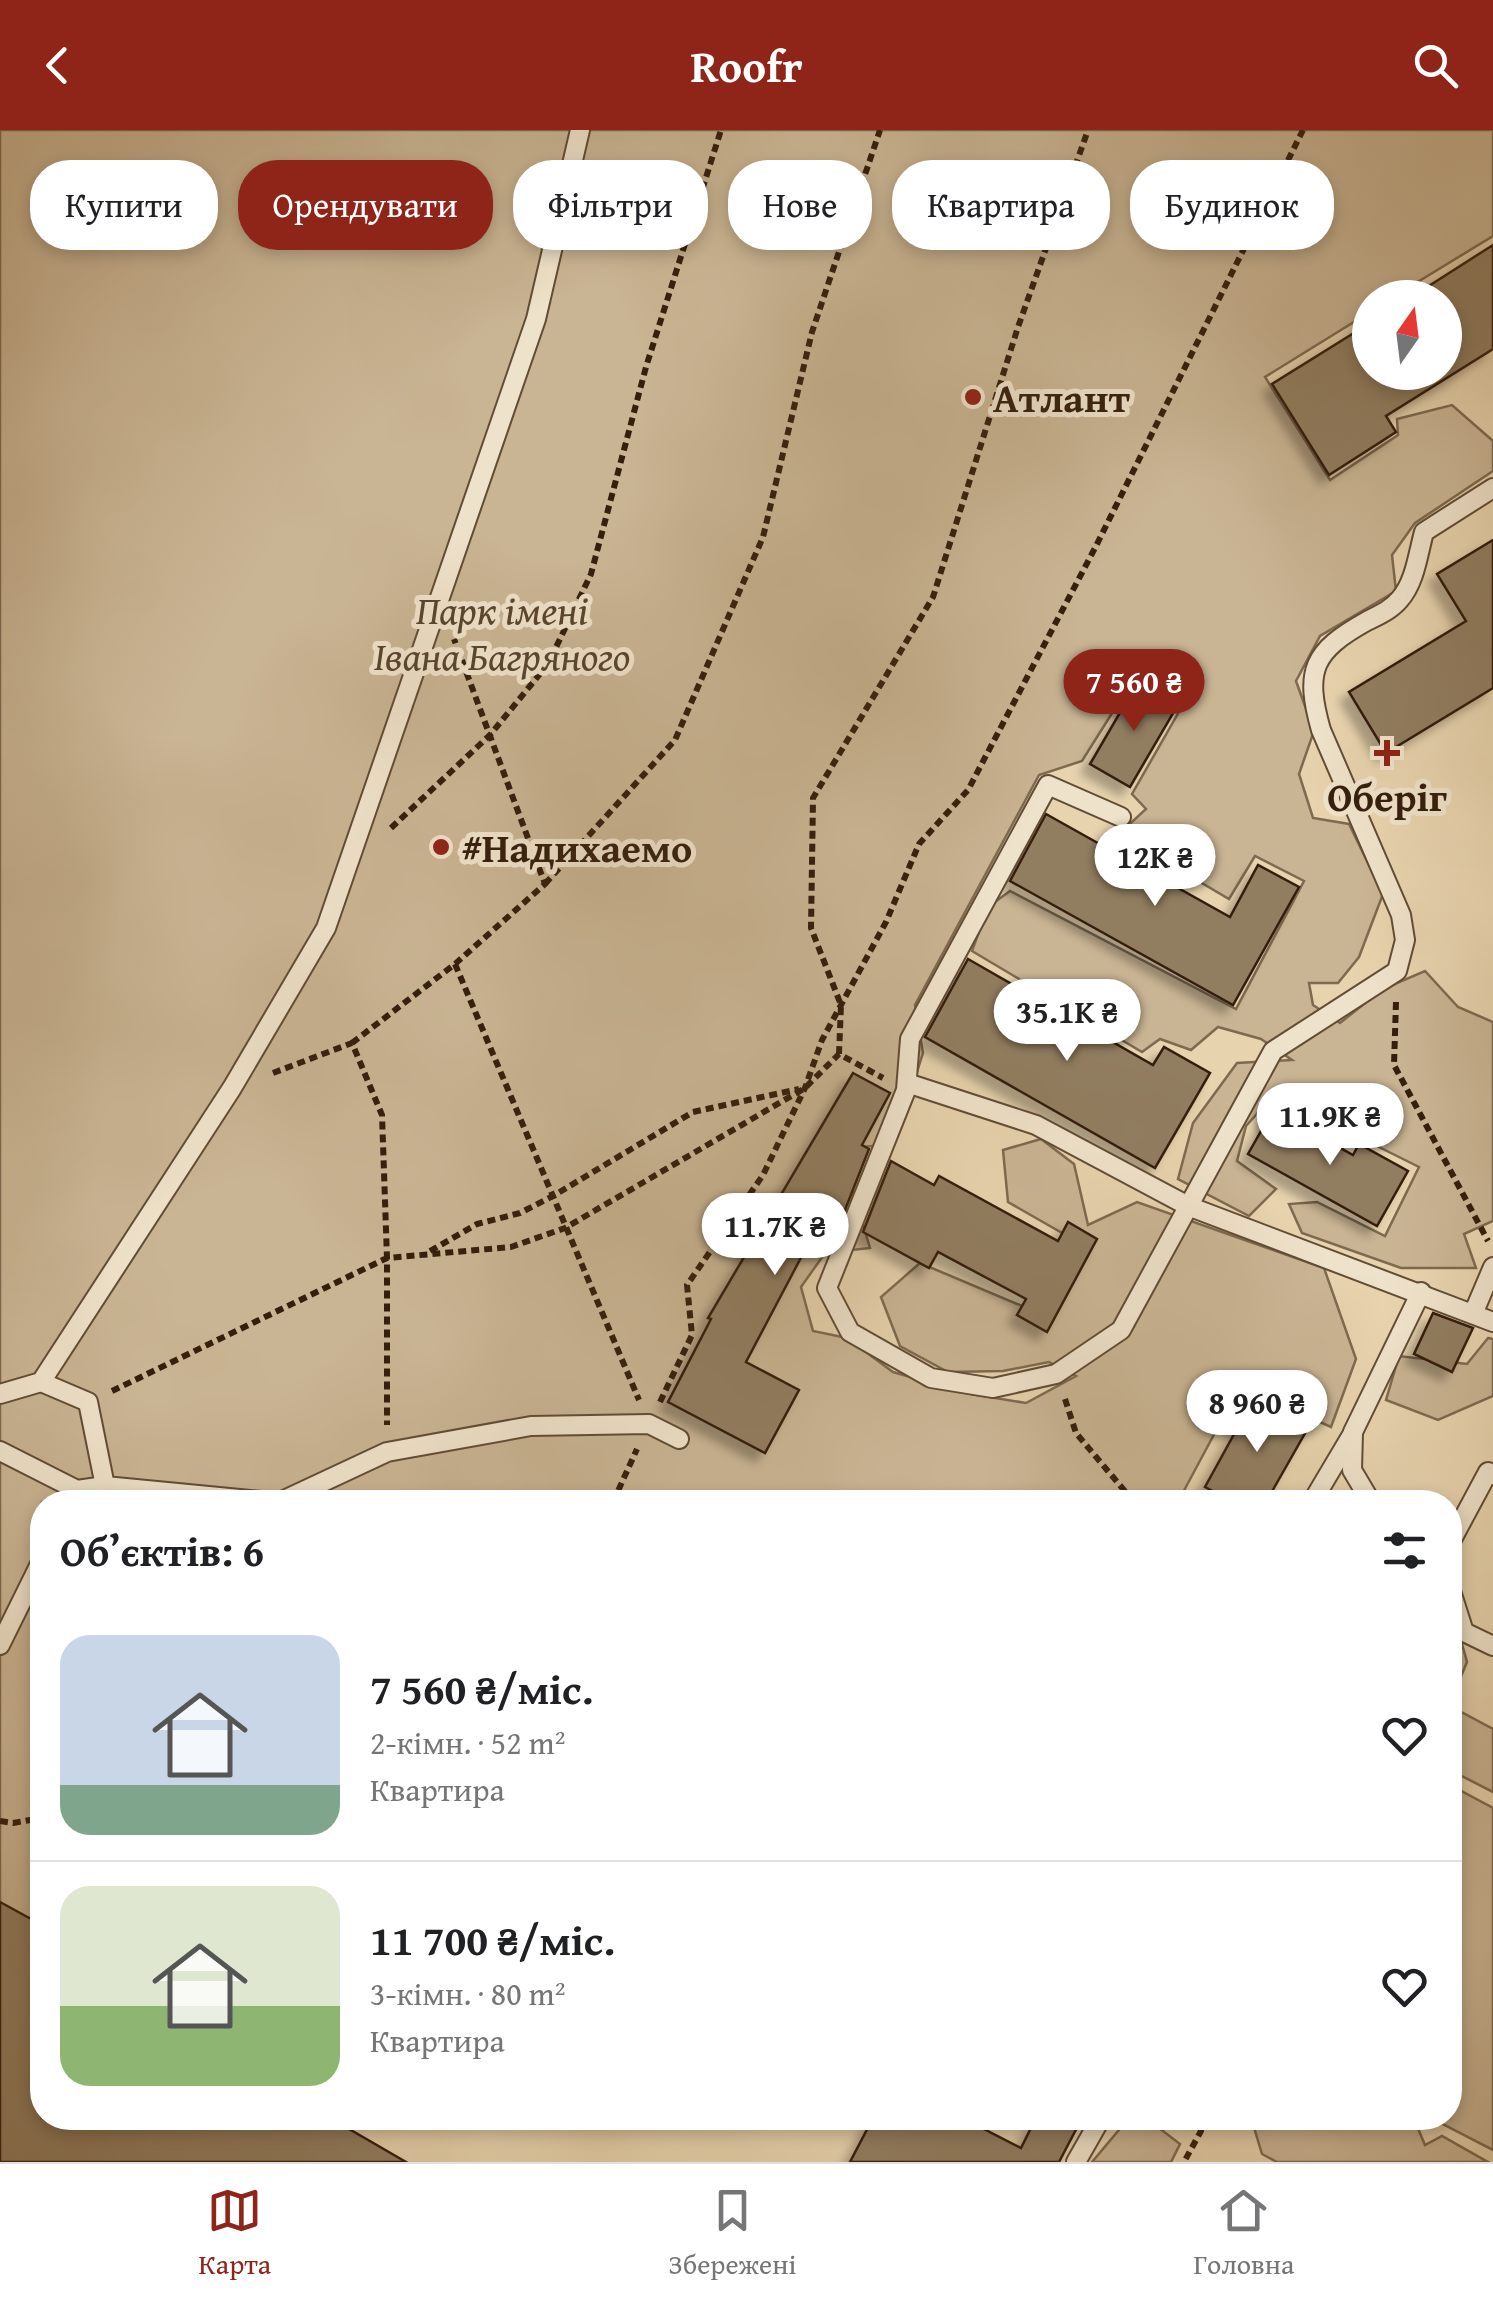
<!DOCTYPE html>
<html lang="uk">
<head>
<meta charset="utf-8">
<style>
  body { margin:0; font-family:"Gentium Book Plus",serif; background:#f6f6f6; color:#202124; height:100vh; display:flex; flex-direction:column; font-size:38px; white-space:nowrap }
  * { box-sizing:border-box; margin:0 }
  p { font-size:32px; color:#757577 }
  .icon { flex:none; width:55px; height:55px; fill:none; stroke:currentColor; stroke-width:2; stroke-linecap:round; stroke-linejoin:round }
  .map { position:relative; flex:1; overflow:hidden }
  .sheet { position:absolute; left:30px; top:1360px; width:1432px; height:640px; display:flex; flex-direction:column; background:#fff; border-radius:40px; box-shadow:0 5px 15px #0003 }
  .sheet>* { flex:none }
  .guide { position:absolute; left:30px; top:30px; width:1435px; height:90px; display:flex; gap:20px }
  .needle { width:65px; rotate:14deg }
  .fabs { position:absolute; left:1352px; top:150px; display:grid; gap:20px }
  .fabs a { display:grid; place-items:center; width:110px; height:110px; border-radius:50%; background:#fff; box-shadow:0 5px 15px #0003; font-size:50px }
  .price { position:absolute; translate:-50% -85px; padding:0 22px; border-radius:35px; background:#fff; color:#222; font-size:32px; line-height:65px; filter:drop-shadow(0 2px 5px #0008) }
  .price::after { content:''; position:absolute; left:50%; top:60px; width:30px; height:22px; margin-left:-15px; background:inherit; clip-path:polygon(0 0,100% 0,50% 100%) }
  .price.on { background:#8f2418; color:#fff }
  ul { padding:0; list-style:none }
  li { display:flex; align-items:center; gap:30px; height:250px; padding:0 30px }
  li+li { border-top:2px solid #e0e0e0 }
  li span { display:grid; place-items:center; flex:none; width:280px; height:200px; border-radius:30px; color:#555 }
  li>.icon { margin-inline-start:auto }
  span .icon { width:120px; height:120px; fill:#fffc; stroke-width:1 }
  li b { font-size:42px }
  h2 { display:flex; justify-content:space-between; align-items:center; height:120px; padding:0 30px; font-size:42px }
  .pill { padding:0 35px; border-radius:40px; background:#fff; box-shadow:0 5px 15px #0003; font-size:35px; line-height:90px }
  .pill.on { background:#8f2418; color:#fff }
  header { display:flex; justify-content:space-between; align-items:center; height:130px; padding:0 30px; background:#8f2418; color:#fff; font-size:45px; font-weight:700 }
  .dock { display:flex; justify-content:space-around; align-items:center; height:140px; border-top:2px solid #e0e0e0; background:#fff; font-size:28px; color:#757577 }
  .dock a { display:grid; justify-items:center; gap:5px }
  .dock .on { color:#8f2418 }
  .map>svg:first-child { display:block }
  .green { fill:#c9b493; stroke:#7e6a50; stroke-width:2.5 }
  .building { fill:#917d61; stroke:#341f0d; stroke-width:2.5; filter:url(#shadow) }
  .lines { fill:none; stroke-linecap:round; stroke-linejoin:round }
  .service-casing { stroke:#614c35; stroke-width:22 }
  .path { stroke:#341f0d; stroke-width:6; stroke-dasharray:8 5; stroke-linecap:butt }
  .service { stroke:#efe2ca; stroke-width:18 }
  .poi-dot { fill:#8f2418; stroke:#efe2ca; stroke-width:4 }
  .labels { text-anchor:middle; dominant-baseline:central; stroke-width:10; stroke-linejoin:round; paint-order:stroke }
  .poi-label { font-size:40px; font-weight:bold; fill:#341f0d; stroke:#efe2ca; text-anchor:start }
  .park-label { font-size:40px; font-style:italic; fill:#59442e; stroke:#efe2ca }
</style>
</head>
<body>
<header><svg class="icon" aria-label="back" viewBox="0 0 24 24"><path d="M15 5l-7 7 7 7"/></svg>Roofr<svg class="icon" aria-label="search" viewBox="0 0 24 24"><circle cx="10" cy="10" r="6"/><path d="M15 15l6 6"/></svg></header>
<div class="map">
<svg width="1493" height="2032" viewBox="0 0 1493 2032">
  <defs>
    <filter id="shadow"><feDropShadow dx="-9" dy="9" stdDeviation="5" flood-color="#0004"/></filter>
  </defs>
  <rect width="100%" height="100%" fill="#e7d3ae"/>
  <filter id="stains"><feTurbulence type="fractalNoise" baseFrequency=".002" numOctaves="4"/><feColorMatrix values="0 0 0 0 .2 0 0 0 0 .09 0 0 0 0 .02 0 0 0 .5 -.17"/></filter>
  <radialGradient id="worn" r=".72"><stop offset=".6" stop-color="#630" stop-opacity="0"/><stop offset="1" stop-color="#630" stop-opacity=".3"/></radialGradient>
  <!-- green -->
  <g class="green">
    <path d="M0 0H1493V106L1393 167 1370 168V182L1265 247 1330 350 1398 305 1397 289 1452 275 1493 311V341L1415 393 1392 425 1396 461 1320 506 1296 551 1314 601 1299 644 1313 688 1349 694 1383 764 1359 827 1338 853H1309L1313 875 1340 893 1383 859 1425 841 1458 877 1493 892V1091L1464 1104 1476 1138H1401L1302 1103 1289 1074 1317 1072 1385 1106 1419 1037 1274 965 1246 996 1237 1031 1276 1059 1249 1086 1178 1049 1193 993 1237 933 1292 930 1261 909 1218 897 1191 920 1160 909 1142 922 972 821 988 777 1010 761 1236 879 1304 751 1255 726 1229 769 1119 704 1146 679 1132 664 1184 573 1136 545 1082 631 1039 645 915 875 923 923 894 1014 840 1019 870 1118 825 1123 801 1157 813 1201 847 1208 893 1242 971 1264 1026 1273 1076 1246 1049 1232 1003 1241 948 1242 900 1216 881 1167 920 1133 1041 1184 1076 1111 1008 1072 1003 1020 1041 1009 1074 1034 1088 1095 1137 1072 1324 1138 1356 1229 1331 1297 1240 1256 1180 1368 1186 1372H42V1848L0 1920Z"/>
    <path d="M1488 1208 1493 1209V1266L1438 1290 1386 1270 1399 1226 1467 1234Z"/>
    <path d="M1450 1471 1467 1532 1450 1573Z"/>
    <path d="M1450 1576 1493 1599V1662L1450 1640Z"/>
    <path d="M1450 1655 1493 1678V2020L1431 1988H1450Z"/>
    <path d="M1129 1988H1146L1180 2014 1171 2032H1092Z"/>
    <path d="M1244 1988H1404L1416 1994 1425 2015 1442 2006 1488 2032H1277L1262 2024 1252 1991Z"/>
  </g>
  <!-- building -->
  <g class="building">
    <path d="M1493 115V219L1386 286 1396 302 1329 345 1272 254 1370 193V242H1445V168H1410Z"/>
    <path d="M1493 410V558L1386 623 1349 562 1466 491 1437 444Z"/>
    <path d="M1139 550 1179 573 1130 657 1090 634Z"/>
    <path d="M1046 684 1230 787 1258 735 1299 757 1233 875 1010 751Z"/>
    <path d="M968 829 1153 935 1164 917 1210 943 1155 1038 925 907Z"/>
    <path d="M853 943 890 963 862 1015 869 1019 841 1090 825 1082 746 1232 799 1260 765 1323 668 1272 711 1189 708 1188Z"/>
    <path d="M1273 980 1353 1025 1359 1014 1408 1041 1377 1096 1248 1024Z"/>
    <path d="M891 1031 934 1055 939 1046 1058 1111 1068 1092 1097 1109 1047 1202 1017 1185 1026 1169 938 1122 929 1138 863 1102Z"/>
    <path d="M1433 1183 1473 1198 1452 1242 1414 1224Z"/>
    <path d="M1254 1268 1308 1298 1266 1372H1234L1205 1357Z"/>
    <path d="M0 1772 42 1795V1988H330L406 2032H0Z"/>
    <path d="M873 1988H978L984 1999 1021 2018 1036 1988H1082L1059 2032H850Z"/>
  </g>
  <g class="lines">
    <!-- service casing -->
    <g class="service-casing">
      <g id="service">
        <path d="M1121 687 1048 655 910 909 906 960 827 1158 850 1202 931 1248 993 1258 1056 1244 1121 1200 1273 921 1397 841 1405 810 1401 785 1321 600C1304 540 1313 521 1367 491 1379 485 1391 480 1400 469 1415 452 1418 424 1424 402L1493 358"/>
        <path d="M907 953 1036 995 1188 1076 1493 1192"/>
        <path d="M1473 1184 1493 1137"/>
        <path d="M41 1252 88 1272 105 1356 272 1372"/>
        <path d="M0 1264 41 1252 232 958 326 798 536 189 580 0"/>
        <path d="M0 1321 77 1360 105 1356 148 1372"/>
        <path d="M280 1372 387 1322 531 1296 649 1294 679 1309"/>
        <path d="M1312 1372 1353 1303"/>
        <path d="M1371 1372 1352 1340 1353 1302 1421 1162"/>
        <path d="M1450 1413 1488 1342 1493 1345"/>
        <path d="M1450 1458 1464 1502 1493 1516"/>
        <path d="M0 1515 42 1430"/>
        <path d="M1076 2032 1101 1988"/>
      </g>
    </g>
    <!-- path -->
    <g class="path">
      <path d="M391 698 490 605 548 534 591 444 646 237 721 0"/>
      <path d="M545 754 675 610 763 407 812 202 880 0"/>
      <path d="M455 834 639 1270"/>
      <path d="M1396 872 1394 935 1488 1111"/>
      <path d="M352 913 455 834 545 754 454 509"/>
      <path d="M839 924 841 875 811 798 813 668 933 467 1018 197 1088 0"/>
      <path d="M273 943 352 913 382 985 387 1128V1295"/>
      <path d="M430 1121 477 1094 520 1083 553 1066 693 982 799 959"/>
      <path d="M112 1261 387 1128 511 1117 565 1098 805 958 839 924 883 948"/>
      <path d="M1065 1269 1076 1303 1134 1372"/>
      <path d="M660 1272 692 1205 687 1155 763 1045 805 958 822 910 886 792 919 714 968 660 1096 416 1303 0"/>
      <path d="M613 1372 637 1319"/>
      <path d="M0 1691 13 1693 42 1688"/>
      <path d="M1176 1988 1201 2001 1184 2032"/>
    </g>
    <!-- service -->
    <use href="#service" class="service"/>
  </g>
  <!-- markers -->
  <g class="poi-dot">
    <circle cx="973" cy="267" r="10"/>
    <path d="M1382 608h10v10h10v10h-10v10h-10v-10h-10v-10h10z"/>
    <circle cx="441" cy="717" r="10"/>
  </g>
  <g class="labels">
    <!-- poi labels -->
    <g class="poi-label">
      <text x="993" y="267">Атлант</text>
      <text x="1387" y="666" text-anchor="middle">Оберіг</text>
      <text x="461" y="717">#Надихаемо</text>
    </g>
    <!-- park labels -->
    <g class="park-label">
      <text x="502" y="479">Парк імені<tspan x="502" dy="46">Івана Багряного</tspan></text>
    </g>
  </g>
  <rect width="100%" height="100%" filter="url(#stains)"/>
  <rect width="100%" height="100%" fill="url(#worn)"/>
</svg>
<div class="fabs">
<a><svg class="needle" viewBox="-14 -14 28 28"><path d="M0-13l5 13h-10z" fill="#e53935"/><path d="M0 13l5-13h-10z" fill="#757577"/></svg></a>
</div>
<b class="price on" style="left:1134px;top:604px">7 560 ₴</b>
<b class="price" style="left:1155px;top:779px">12K ₴</b>
<b class="price" style="left:1067px;top:934px">35.1K ₴</b>
<b class="price" style="left:1330px;top:1038px">11.9K ₴</b>
<b class="price" style="left:775px;top:1148px">11.7K ₴</b>
<b class="price" style="left:1257px;top:1325px">8 960 ₴</b>
<div class="guide">
<a class="pill">Купити</a>
<a class="pill on">Орендувати</a>
<a class="pill">Фільтри</a>
<a class="pill">Нове</a>
<a class="pill">Квартира</a>
<a class="pill">Будинок</a>
</div>
<section class="sheet">
<h2>Об’єктів: 6<svg class="icon" aria-label="filters" viewBox="0 0 24 24"><path d="M4 7h16M4 17h16"/><circle cx="9" cy="7" r="2"/><circle cx="15" cy="17" r="2"/></svg></h2>
<ul>
<li><span style="background:linear-gradient(#c9d6e8 75%,#7fa58c 0)"><svg class="icon" aria-label="home" viewBox="0 0 24 24"><path d="M3 11l9-7 9 7M6 9v11h12V9"/></svg></span><div><b>7 560 ₴/міс.</b><p>2-кімн. · 52 m²</p><p>Квартира</p></div><svg class="icon" aria-label="heart" viewBox="0 0 24 24"><path d="M12 20l-8-8c-3-5 5-10 8-4 3-6 11-1 8 4z"/></svg></li>
<li><span style="background:linear-gradient(#dfe7d0 60%,#8fb573 0)"><svg class="icon" aria-label="home" viewBox="0 0 24 24"><path d="M3 11l9-7 9 7M6 9v11h12V9"/></svg></span><div><b>11 700 ₴/міс.</b><p>3-кімн. · 80 m²</p><p>Квартира</p></div><svg class="icon" aria-label="heart" viewBox="0 0 24 24"><path d="M12 20l-8-8c-3-5 5-10 8-4 3-6 11-1 8 4z"/></svg></li>
</ul>
</section>
</div>
<nav class="dock">
<a class="on"><svg class="icon" aria-label="map" viewBox="0 0 24 24"><path d="M3 6l6-2 6 2 6-2v14l-6 2-6-2-6 2zM9 4v14M15 6v14"/></svg>Карта</a>
<a><svg class="icon" aria-label="saved" viewBox="0 0 24 24"><path d="M7 4h10v16l-5-4-5 4z"/></svg>Збережені</a>
<a><svg class="icon" aria-label="home" viewBox="0 0 24 24"><path d="M3 11l9-7 9 7M6 9v11h12V9"/></svg>Головна</a>
</nav>
</body>
</html>
